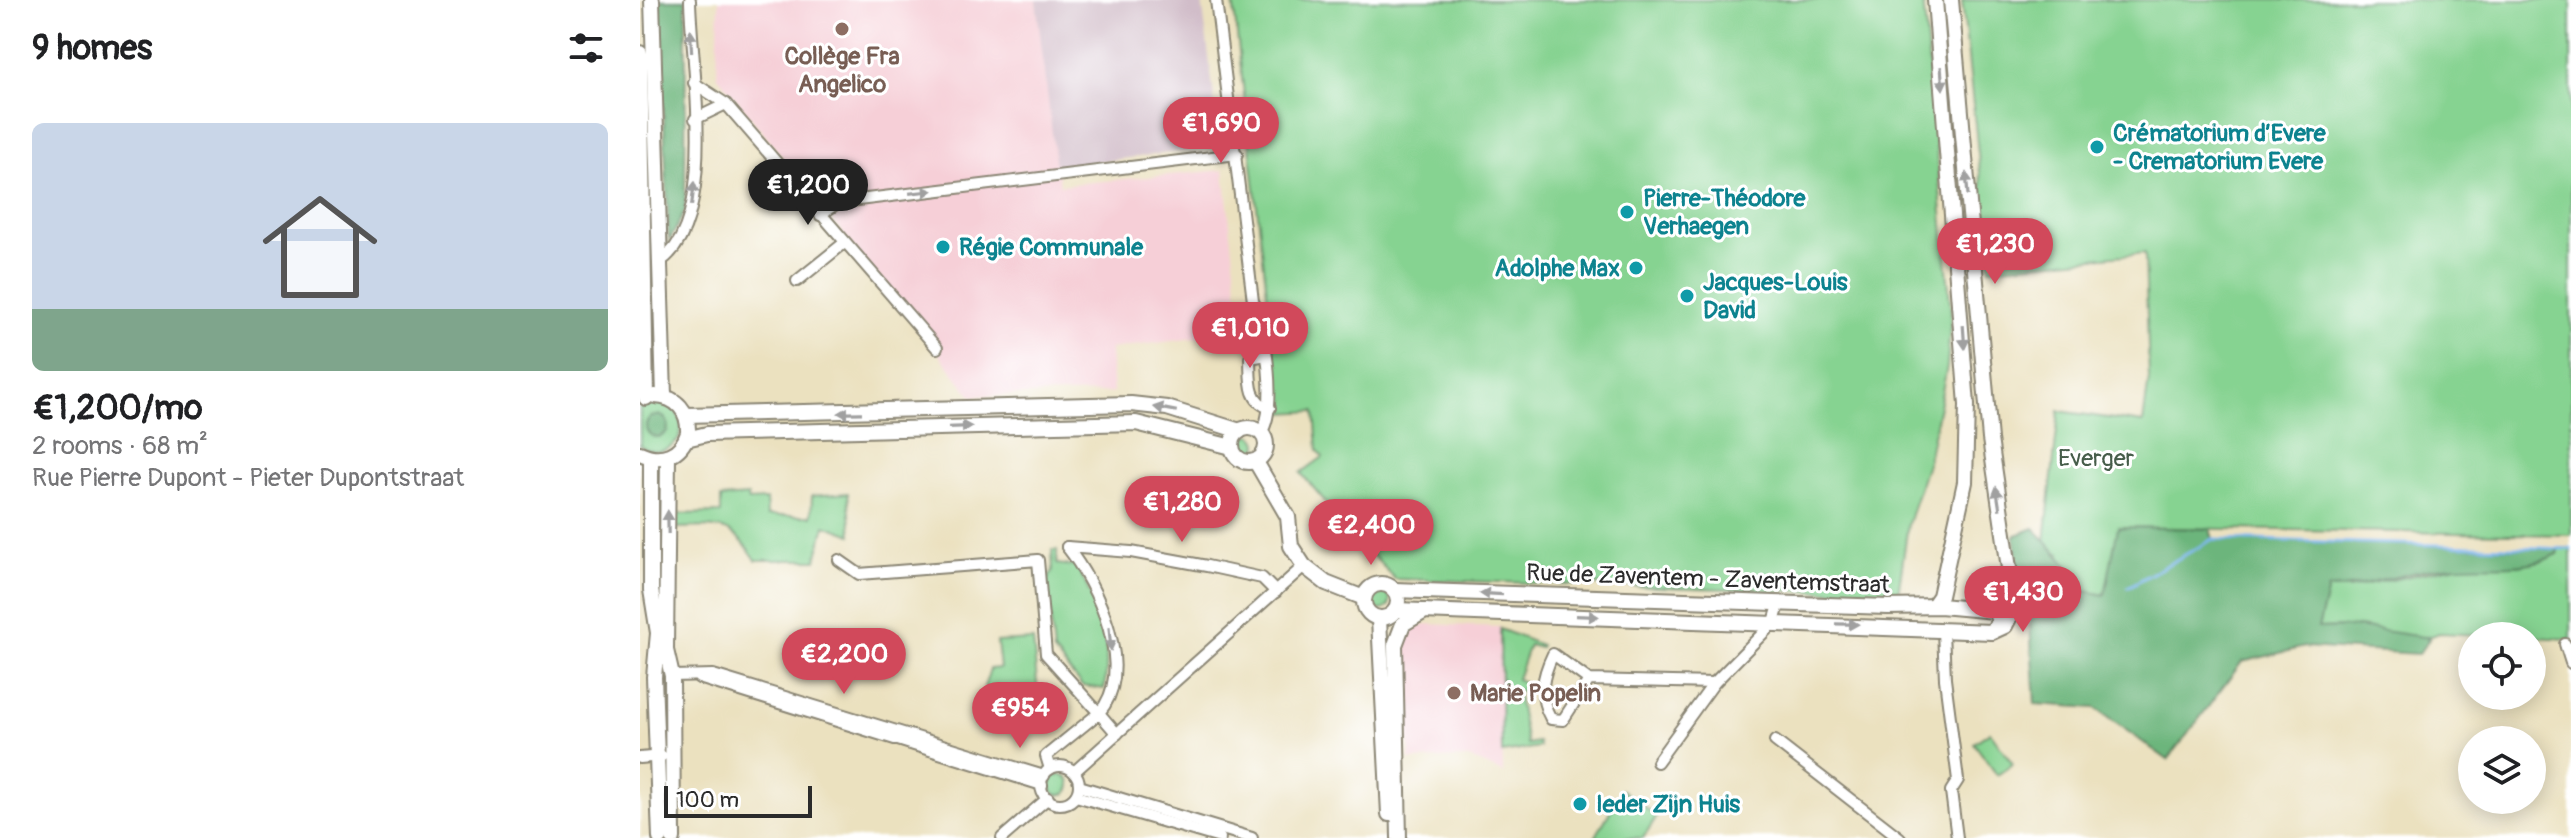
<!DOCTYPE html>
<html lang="en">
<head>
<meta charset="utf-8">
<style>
  body { margin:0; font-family:Pangolin,sans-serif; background:#f6f6f6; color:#202124; height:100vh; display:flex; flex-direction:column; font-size:30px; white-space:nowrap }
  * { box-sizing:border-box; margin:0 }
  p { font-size:26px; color:#757577 }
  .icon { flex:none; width:44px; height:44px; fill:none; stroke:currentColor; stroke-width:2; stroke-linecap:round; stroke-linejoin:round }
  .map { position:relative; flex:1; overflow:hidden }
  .sheet { display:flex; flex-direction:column; background:#fff; width:640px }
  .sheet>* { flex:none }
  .tools { position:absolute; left:1818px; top:622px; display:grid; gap:16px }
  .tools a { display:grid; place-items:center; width:88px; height:88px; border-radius:50%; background:#fff; box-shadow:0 4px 20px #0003; font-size:40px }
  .scale { position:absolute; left:24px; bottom:20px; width:148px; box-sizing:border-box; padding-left:8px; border:4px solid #2b2b2b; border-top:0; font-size:22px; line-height:28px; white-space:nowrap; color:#2b2b2b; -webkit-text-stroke:6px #fff; paint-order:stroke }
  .price { position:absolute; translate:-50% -68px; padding:0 18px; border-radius:28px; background:#d1495b; color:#fff; font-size:26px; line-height:52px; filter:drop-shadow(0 2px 4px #0008) }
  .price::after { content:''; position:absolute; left:50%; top:48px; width:24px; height:18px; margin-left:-12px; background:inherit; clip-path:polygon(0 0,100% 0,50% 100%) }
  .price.selected { background:#222; color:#fff }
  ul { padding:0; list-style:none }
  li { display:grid; align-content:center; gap:16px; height:424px; padding:0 32px }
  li+li { border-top:2px solid #e0e0e0 }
  li span { display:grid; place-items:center; height:248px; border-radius:12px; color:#555 }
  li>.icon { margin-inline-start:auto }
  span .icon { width:144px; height:144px; fill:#fffc; stroke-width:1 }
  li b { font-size:34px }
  h2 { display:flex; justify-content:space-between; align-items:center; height:96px; padding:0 32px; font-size:34px }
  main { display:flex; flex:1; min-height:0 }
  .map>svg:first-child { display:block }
  .built { fill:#f6cfd7 }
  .industrial { fill:#d1bdc9 }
  .green { fill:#86d391; stroke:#587f5e; stroke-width:2 }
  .forest { fill:#6cb57b; stroke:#4c7053; stroke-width:2 }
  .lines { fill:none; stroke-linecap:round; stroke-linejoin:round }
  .stream { stroke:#80b9f1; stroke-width:3 }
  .street-casing { stroke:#8b8675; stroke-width:14 }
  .secondary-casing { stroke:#8b8675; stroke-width:18 }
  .street { stroke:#fff; stroke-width:10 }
  .secondary { stroke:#fff; stroke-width:14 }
  .oneway { fill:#a0a0a0 }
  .education-dot { fill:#8d6e63; stroke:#fff; stroke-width:3 }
  .culture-dot { fill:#0f9aa8; stroke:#fff; stroke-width:3 }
  .labels { text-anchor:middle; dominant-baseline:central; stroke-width:6; stroke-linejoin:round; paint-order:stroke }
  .education-label { font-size:24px; font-weight:bold; fill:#785e54; stroke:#fff }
  .culture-label { font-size:24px; font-weight:bold; fill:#0d838f; stroke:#fff; text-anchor:start }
  .park-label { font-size:24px; fill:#465d4a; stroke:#fff }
  .street-label { font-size:24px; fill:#2b2b2b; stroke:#fff }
</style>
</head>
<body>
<main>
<section class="sheet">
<h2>9 homes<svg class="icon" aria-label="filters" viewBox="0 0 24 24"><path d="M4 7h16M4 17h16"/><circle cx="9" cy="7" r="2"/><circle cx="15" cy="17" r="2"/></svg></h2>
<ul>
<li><span style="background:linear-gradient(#c9d6e8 75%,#7fa58c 0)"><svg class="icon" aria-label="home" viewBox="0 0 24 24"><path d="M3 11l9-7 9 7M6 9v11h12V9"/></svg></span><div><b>€1,200/mo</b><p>2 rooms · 68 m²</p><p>Rue Pierre Dupont - Pieter Dupontstraat</p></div></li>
</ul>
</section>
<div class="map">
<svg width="1931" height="838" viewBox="0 0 1931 838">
  <rect width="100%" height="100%" fill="#fff"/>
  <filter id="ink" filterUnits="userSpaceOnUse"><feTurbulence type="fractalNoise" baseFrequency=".0125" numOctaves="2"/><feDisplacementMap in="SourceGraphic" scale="16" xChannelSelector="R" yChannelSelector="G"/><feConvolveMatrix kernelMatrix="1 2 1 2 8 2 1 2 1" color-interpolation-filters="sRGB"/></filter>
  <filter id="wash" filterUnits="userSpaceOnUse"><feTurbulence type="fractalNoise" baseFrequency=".006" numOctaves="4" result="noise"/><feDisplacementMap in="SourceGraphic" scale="32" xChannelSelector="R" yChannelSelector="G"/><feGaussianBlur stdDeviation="1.8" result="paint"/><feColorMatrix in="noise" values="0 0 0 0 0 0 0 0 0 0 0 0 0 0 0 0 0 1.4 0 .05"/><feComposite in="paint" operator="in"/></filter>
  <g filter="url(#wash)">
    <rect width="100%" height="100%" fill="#ebe1bf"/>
    <!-- built -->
    <g class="built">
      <path d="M79 0H396L420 185 584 170 602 332 470 349 473 393 332 396 77 75Z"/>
      <path d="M785 624 860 627 863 773 829 758 770 760 764 643 771 631Z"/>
    </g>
    <!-- industrial -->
    <path class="industrial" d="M396 0H562L578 130 574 143 562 149 416 167Z"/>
    <!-- green -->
    <g class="green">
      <path d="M593 0H1283L1311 313 1307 367 1288 460 1268 524 1258 594 755 579 721 543 726 538 699 508 694 512 661 473 683 457 678 450 675 411 641 413Z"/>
      <path d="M1322 0H1931V535L1479 527 1465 595 1425 587 1420 554 1405 542 1419 411 1503 423 1509 378 1505 253 1350 268Z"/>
      <path d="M11 402C33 400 45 417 40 437 30 452 15 456 0 445V408Z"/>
      <circle cx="609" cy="444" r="9"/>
      <path d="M208 493 212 535 185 525 176 560H116C92 522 79 527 37 528V514L81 513V498L108 496V501L126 500 127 516H171L172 496Z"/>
      <path d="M1919 548H1931V639L1799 633C1775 645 1743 629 1717 627 1704 626 1691 628 1678 628L1688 589H1709L1831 563 1878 565 1918 554Z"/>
      <path d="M412 550H417V564L432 566 433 559C456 602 473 638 464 689L442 686 414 652 407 580 413 571Z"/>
      <circle cx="741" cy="601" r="9"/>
      <path d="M860 629 901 645 900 648 889 645 877 679 887 683 888 689 877 691 887 744 898 742 899 747 862 753Z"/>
      <path d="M393 640 399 705 344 687 350 669 360 668 357 642Z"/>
      <path d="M1350 732 1373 764 1357 775 1334 743Z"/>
      <circle cx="420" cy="785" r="10"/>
      <path d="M982 790 1017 816 1003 838H955Z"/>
    </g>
    <!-- forest -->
    <g class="forest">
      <path d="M19 0H46L45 211 29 242Z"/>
      <circle cx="17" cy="426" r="11"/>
      <path d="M1478 527 1570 529 1573 539 1919 549 1918 554C1881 573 1837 561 1797 568 1760 574 1725 588 1688 589L1678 628 1717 627 1790 638 1778 654 1665 647 1602 662 1528 760 1455 708 1395 704 1389 610 1381 588 1374 536 1394 528 1428 566 1426 587 1465 595Z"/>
    </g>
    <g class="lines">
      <!-- stream -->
      <g class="stream">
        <path d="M1874 547 1931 549"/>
        <path d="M1488 587 1573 539 1872 547"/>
      </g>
    </g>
  </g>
  <g filter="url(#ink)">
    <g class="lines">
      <!-- street casing -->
      <g class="street-casing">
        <g id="street">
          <path d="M576 0 613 301C626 326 638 409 621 433"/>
          <path d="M54 83 86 104 297 348"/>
          <path d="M55 119 86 104"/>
          <path d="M180 215 196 204 210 201 597 154"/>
          <path d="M21 261C79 221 51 64 50 0"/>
          <path d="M157 281 203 244"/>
          <path d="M626 355 610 358C611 378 607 401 630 408"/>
          <path d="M427 547 491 552 567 566 622 578 636 592"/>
          <path d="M427 547C457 585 497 669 459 713L477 734"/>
          <path d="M199 560 219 574 398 560 406 654 459 713 406 756 410 769"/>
          <path d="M1303 630 1305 679 1318 780 1311 791 1317 838"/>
          <path d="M1925 644 1931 663"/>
          <path d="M32 676 73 675 404 776"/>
          <path d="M59 678 402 785"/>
          <path d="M949 680 923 720 911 719C898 696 902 677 913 654L949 680 1074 683 1134 622 1140 602"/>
          <path d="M1135 741 1260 838"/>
          <path d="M0 758 22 756"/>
          <path d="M1017 762 1074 683"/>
          <circle cx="420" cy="785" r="19"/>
          <path d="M434 772 664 566"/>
          <path d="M439 786 612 838"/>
          <path d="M436 796 580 838"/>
          <path d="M362 838 408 798"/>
        </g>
      </g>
      <!-- secondary casing -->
      <g class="secondary-casing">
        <g id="secondary">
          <path d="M12 0 24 396"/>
          <path d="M0 53 6 398"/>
          <path d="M46 415 491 404 527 408 600 431"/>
          <circle cx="609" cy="445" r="17"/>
          <path d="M46 439 67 434 496 423 592 447"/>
          <path d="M0 453C21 463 41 455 48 433 49 411 37 397 15 396"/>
          <path d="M28 456 26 650 32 676 33 838"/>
          <path d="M11 457V590L18 633 14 677 20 838"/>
          <path d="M616 462 648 517 651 546 664 566 686 583 724 598"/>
          <circle cx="741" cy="601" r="17"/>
          <path d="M754 590 1248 607 1300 606 1355 611 1359 621 1352 632"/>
          <path d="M1293 606 1300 596 1325 482 1327 405 1295 0"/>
          <path d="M756 610 1352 632 1365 626 1371 614 1370 575 1350 439 1311 0"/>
          <path d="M739 619 749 814"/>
          <path d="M759 838 755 645 763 624 785 611"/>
        </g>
      </g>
      <!-- street -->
      <use href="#street" class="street"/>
      <!-- secondary -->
      <use href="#secondary" class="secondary"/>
    </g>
    <!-- one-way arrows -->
    <defs><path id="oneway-solid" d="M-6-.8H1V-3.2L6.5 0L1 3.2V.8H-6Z" transform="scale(2)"/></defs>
    <g class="oneway">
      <use href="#oneway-solid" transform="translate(51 41) rotate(-93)"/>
      <use href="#oneway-solid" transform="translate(1302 78) rotate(85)"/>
      <use href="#oneway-solid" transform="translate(1327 184) rotate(-95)"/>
      <use href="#oneway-solid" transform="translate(281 192) rotate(-7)"/>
      <use href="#oneway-solid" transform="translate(53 194) rotate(-83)"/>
      <use href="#oneway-solid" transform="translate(1324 337) rotate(86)"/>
      <use href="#oneway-solid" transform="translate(525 409) rotate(-169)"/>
      <use href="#oneway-solid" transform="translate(210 413) rotate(179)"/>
      <use href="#oneway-solid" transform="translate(320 427) rotate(-2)"/>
      <use href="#oneway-solid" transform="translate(1358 498) rotate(-99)"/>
      <use href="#oneway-solid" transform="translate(28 522) rotate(-91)"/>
      <use href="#oneway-solid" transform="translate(851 594) rotate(-177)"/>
      <use href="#oneway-solid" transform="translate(947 616) rotate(2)"/>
      <use href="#oneway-solid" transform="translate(1207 624) rotate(1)"/>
      <use href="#oneway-solid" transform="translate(470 639) rotate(85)"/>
    </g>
  </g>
  <!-- markers -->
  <g class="education-dot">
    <circle cx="202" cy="29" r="8"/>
    <circle cx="814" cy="693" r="8"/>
  </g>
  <g class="culture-dot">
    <circle cx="1457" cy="147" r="8"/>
    <circle cx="987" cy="212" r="8"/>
    <circle cx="303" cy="247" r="8"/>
    <circle cx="996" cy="268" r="8"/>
    <circle cx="1047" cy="296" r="8"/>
    <circle cx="940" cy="804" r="8"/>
  </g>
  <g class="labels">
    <!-- education labels -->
    <g class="education-label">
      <text x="202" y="56">Collège Fra<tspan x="202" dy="28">Angelico</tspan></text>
      <text x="830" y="693" text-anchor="start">Marie Popelin</text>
    </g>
    <!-- culture labels -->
    <g class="culture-label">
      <text x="1473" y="133">Crématorium d’Evere<tspan x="1473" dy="28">- Crematorium Evere</tspan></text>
      <text x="1003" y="198">Pierre-Théodore<tspan x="1003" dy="28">Verhaegen</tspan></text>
      <text x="319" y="247">Régie Communale</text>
      <text x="980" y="268" text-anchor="end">Adolphe Max</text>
      <text x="1063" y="282">Jacques-Louis<tspan x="1063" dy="28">David</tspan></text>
      <text x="956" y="804">Ieder Zijn Huis</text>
    </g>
    <!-- park labels -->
    <g class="park-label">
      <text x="1456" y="458">Everger</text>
    </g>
    <!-- street labels -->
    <g class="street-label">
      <text transform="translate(1068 579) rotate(2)">Rue de Zaventem - Zaventemstraat</text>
    </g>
  </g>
</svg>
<div class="tools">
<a><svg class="icon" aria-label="locate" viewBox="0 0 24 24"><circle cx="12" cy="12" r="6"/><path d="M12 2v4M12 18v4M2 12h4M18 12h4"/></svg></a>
<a><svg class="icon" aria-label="layers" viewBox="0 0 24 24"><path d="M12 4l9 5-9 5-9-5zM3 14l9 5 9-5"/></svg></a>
</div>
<div class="scale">100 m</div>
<b class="price" style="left:581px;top:165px">€1,690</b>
<b class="price selected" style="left:168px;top:227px">€1,200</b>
<b class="price" style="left:1355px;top:286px">€1,230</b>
<b class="price" style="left:610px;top:370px">€1,010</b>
<b class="price" style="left:542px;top:544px">€1,280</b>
<b class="price" style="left:731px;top:567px">€2,400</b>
<b class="price" style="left:1383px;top:634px">€1,430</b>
<b class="price" style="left:204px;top:696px">€2,200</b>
<b class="price" style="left:380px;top:750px">€954</b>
</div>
</main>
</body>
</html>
